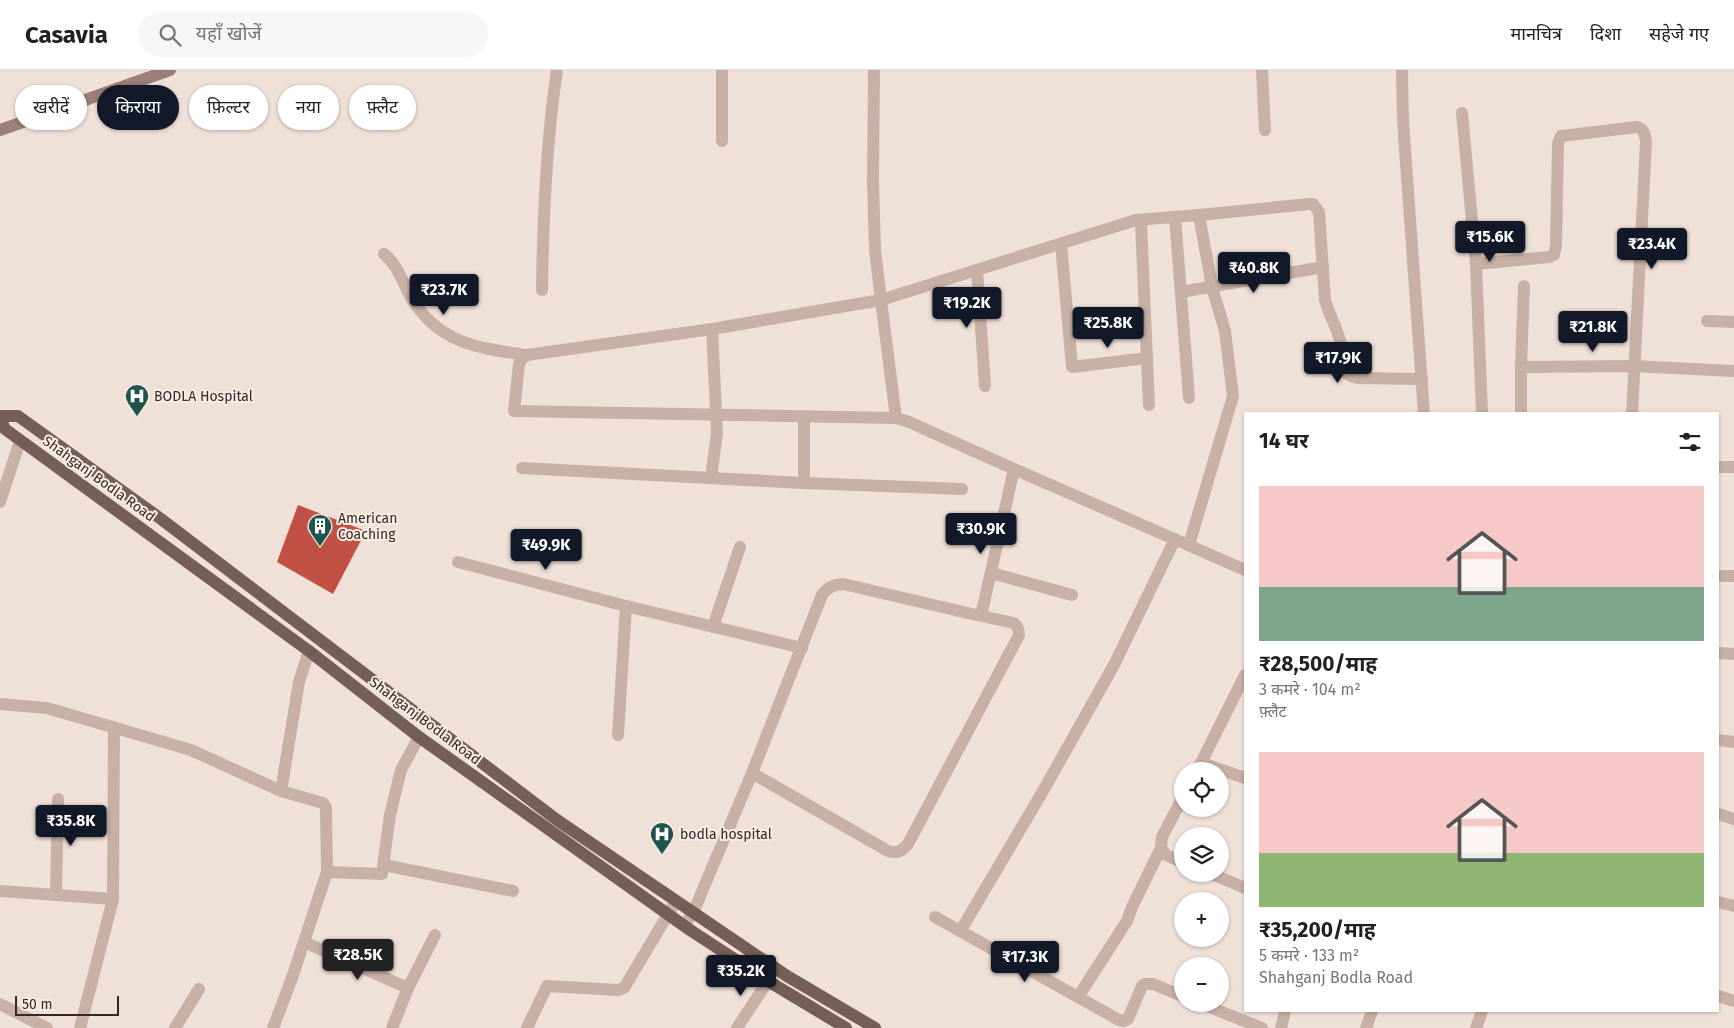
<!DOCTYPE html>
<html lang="hi">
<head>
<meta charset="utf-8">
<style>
  body { margin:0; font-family:"Fira Sans","Noto Sans Devanagari",sans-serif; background:#f6f6f6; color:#202124; height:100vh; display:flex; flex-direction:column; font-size:19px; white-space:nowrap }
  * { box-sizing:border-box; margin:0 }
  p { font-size:16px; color:#757577 }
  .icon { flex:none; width:28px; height:28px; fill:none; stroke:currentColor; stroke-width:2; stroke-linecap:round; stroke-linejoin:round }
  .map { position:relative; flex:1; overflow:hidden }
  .side { position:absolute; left:1244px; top:342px; width:475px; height:600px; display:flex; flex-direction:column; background:#fff; border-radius:0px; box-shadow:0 1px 4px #0004 }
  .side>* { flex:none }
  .top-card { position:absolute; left:15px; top:15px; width:475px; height:45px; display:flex; gap:10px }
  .fabs { position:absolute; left:1174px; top:692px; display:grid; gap:10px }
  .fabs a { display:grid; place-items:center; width:55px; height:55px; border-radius:50%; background:#fff; box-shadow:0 1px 4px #0004; font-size:25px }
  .scale { position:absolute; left:15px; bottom:12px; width:104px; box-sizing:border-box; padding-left:5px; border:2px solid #332826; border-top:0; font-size:14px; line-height:18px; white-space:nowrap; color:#332826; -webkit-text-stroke:4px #f8ece4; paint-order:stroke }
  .price { position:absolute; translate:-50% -42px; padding:0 11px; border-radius:5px; background:#111827; color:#fff; font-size:16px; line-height:32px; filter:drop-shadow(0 1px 2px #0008) }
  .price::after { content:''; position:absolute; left:50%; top:30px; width:15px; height:11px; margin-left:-8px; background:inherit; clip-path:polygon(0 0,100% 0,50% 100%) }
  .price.current { background:#222; color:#fff }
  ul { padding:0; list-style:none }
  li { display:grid; align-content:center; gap:10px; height:265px; padding:0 15px }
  li span { display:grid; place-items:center; height:155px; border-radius:0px; color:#555 }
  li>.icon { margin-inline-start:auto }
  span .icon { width:90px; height:90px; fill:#fffc; stroke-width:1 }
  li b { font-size:21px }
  h2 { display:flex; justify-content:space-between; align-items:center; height:60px; padding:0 15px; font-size:21px }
  .tag { padding:0 18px; border-radius:22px; background:#fff; box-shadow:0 1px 4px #0004; font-size:18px; line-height:45px }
  .tag.current { background:#111827; color:#fff }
  header { display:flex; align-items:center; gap:30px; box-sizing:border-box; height:70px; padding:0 25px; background:#fff; border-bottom:1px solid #e0e0e0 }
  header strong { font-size:24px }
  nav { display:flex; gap:28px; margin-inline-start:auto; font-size:18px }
  .search { width:350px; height:45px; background:#f6f6f6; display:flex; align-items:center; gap:12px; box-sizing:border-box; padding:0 18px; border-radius:28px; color:#757577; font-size:19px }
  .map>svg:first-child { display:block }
  .building { fill:#c15145 }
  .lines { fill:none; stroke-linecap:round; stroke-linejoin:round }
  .minor { stroke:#c7b0a5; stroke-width:12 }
  .secondary { stroke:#9a7e77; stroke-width:12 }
  .primary { stroke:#755d58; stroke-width:12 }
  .labels { text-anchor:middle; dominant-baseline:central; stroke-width:4; stroke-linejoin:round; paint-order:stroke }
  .poi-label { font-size:14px; fill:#332826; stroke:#f8ece4; text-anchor:start }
  .street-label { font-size:14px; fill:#332826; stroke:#f8ece4 }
</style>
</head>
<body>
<header>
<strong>Casavia</strong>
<div class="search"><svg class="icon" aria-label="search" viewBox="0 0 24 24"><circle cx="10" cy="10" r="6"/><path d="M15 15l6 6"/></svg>यहाँ खोजें</div>
<nav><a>मानचित्र</a><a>दिशा</a><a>सहेजे गए</a></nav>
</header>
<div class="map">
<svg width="1734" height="958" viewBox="0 0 1734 958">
  <rect width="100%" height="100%" fill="#f0e1d8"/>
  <!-- building -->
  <path class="building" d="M298 435 366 461 333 524 277 492Z"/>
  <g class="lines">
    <!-- minor -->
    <g class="minor">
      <path d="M722 0V71"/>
      <path d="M1262 0 1265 60"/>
      <path d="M1402 0 1403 51 1424 344"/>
      <path d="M1462 43 1476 194 1482 344"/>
      <path d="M1175 147 1189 328"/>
      <path d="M1136 150 1199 145 1309 134H1313L1319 142 1325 230C1329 245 1337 257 1340 271 1343 280 1339 293 1345 301 1348 306 1353 307 1358 308L1422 309"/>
      <path d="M1061 174 1072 297 1147 288"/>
      <path d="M384 184C398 195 403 214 412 229 440 274 478 278 527 285"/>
      <path d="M1476 194 1549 187 1554 185 1556 175 1558 73 1561 66 1637 57C1644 59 1645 64 1646 72L1632 344"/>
      <path d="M977 200 985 316"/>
      <path d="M542 220C543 146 546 73 557 0"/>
      <path d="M1181 222 1323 197"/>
      <path d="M1707 251 1734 252"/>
      <path d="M1521 297 1524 216"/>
      <path d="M1521 344V297L1634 296 1734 301"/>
      <path d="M804 346V413"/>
      <path d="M896 348 881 230 1136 150 1141 153 1149 335"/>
      <path d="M1718 397H1734"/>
      <path d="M522 398 804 413 962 419"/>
      <path d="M1014 399 1245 500"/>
      <path d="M711 408 717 363 712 259"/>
      <path d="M0 432 20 371"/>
      <path d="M1189 475 1233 326 1225 261 1212 217 1199 145"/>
      <path d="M458 492 626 536"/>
      <path d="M991 503 1072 525"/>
      <path d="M1718 506H1734"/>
      <path d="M713 557 740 477"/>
      <path d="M1718 583 1734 584"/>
      <path d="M0 634 47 638 191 680 281 721 323 733 326 737V741L327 802 382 804 390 745 401 700 419 667"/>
      <path d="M618 665 626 536 802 578"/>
      <path d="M1718 670 1734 672"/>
      <path d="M1202 693 1245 708"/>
      <path d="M1197 701 1245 605"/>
      <path d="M752 703 888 781C898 784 902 781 908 774L1019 565C1019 560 1018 556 1014 553L981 546"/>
      <path d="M281 721 299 612 309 581"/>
      <path d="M1718 744 1734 749"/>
      <path d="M1161 778 1166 785 1182 792"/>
      <path d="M384 795 513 821"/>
      <path d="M1212 804 1245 818"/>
      <path d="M0 821 113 829"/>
      <path d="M56 825 58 729"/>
      <path d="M1718 832 1734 836"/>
      <path d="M935 847 1119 950 1124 951 1128 949 1142 916 1145 914H1153L1182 926"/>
      <path d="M684 855 693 843 752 703 822 525C828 517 833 515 843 514L981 546 1014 399 909 352 896 348 514 341 519 294 522 288 527 285 712 259 881 230 875 180 873 112 874 0"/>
      <path d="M961 860 1043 721 1114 595 1175 469"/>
      <path d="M304 872 408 918 392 958"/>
      <path d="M408 918 435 865"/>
      <path d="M1718 926 1734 931"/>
      <path d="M1078 927 1127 851 1132 837 1161 778 1162 767 1182 729"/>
      <path d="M0 934 47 958"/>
      <path d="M1202 934 1262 958"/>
      <path d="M80 958 113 829 114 657"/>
      <path d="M175 958 199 919"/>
      <path d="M273 958 292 908 327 802"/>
      <path d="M527 958 547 916 618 920 624 918 676 831"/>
      <path d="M737 958 768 911"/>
      <path d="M1281 958 1285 941"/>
      <path d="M1366 958 1372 941"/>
      <path d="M1476 958 1482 941"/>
    </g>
    <!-- secondary -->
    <path class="secondary" d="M0 60 170 0"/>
    <!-- primary -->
    <g class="primary">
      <path d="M0 346H18L161 449 557 750 787 906 875 958"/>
      <path d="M0 349 5 359 309 581 419 667 690 860 768 911 846 958"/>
    </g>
  </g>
  <!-- icons -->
  <defs>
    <g id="hospital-pin" transform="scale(1.25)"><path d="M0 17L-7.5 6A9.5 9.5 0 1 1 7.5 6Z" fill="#1e534e" stroke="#f8ece4"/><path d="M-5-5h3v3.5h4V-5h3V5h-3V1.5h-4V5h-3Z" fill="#fff"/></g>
    <g id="building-pin" transform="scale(1.25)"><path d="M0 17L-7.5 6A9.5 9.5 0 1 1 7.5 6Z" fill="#1e534e" stroke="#f8ece4"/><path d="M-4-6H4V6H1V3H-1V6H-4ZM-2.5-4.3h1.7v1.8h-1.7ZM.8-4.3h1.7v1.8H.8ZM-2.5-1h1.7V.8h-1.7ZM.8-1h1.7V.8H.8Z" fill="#fff"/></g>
  </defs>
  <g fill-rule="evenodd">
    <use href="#hospital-pin" x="137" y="326"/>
    <use href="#building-pin" x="320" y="456"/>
    <use href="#hospital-pin" x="662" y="764"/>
  </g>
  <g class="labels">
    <!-- poi labels -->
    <g class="poi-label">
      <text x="154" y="326">BODLA Hospital</text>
      <text x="338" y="448">American<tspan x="338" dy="16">Coaching</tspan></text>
      <text x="680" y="764">bodla hospital</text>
    </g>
    <!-- street labels -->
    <g class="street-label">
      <text transform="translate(99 409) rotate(36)">Shahganj Bodla Road</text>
      <text transform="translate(425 651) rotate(37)">Shahganj Bodla Road</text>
    </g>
  </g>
</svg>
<div class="fabs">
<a><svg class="icon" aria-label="locate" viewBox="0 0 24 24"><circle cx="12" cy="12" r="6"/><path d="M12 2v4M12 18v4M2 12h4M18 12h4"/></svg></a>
<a><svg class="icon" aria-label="layers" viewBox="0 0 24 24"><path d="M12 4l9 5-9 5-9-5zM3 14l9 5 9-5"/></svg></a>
<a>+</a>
<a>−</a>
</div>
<div class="scale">50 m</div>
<b class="price" style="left:1490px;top:193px">₹15.6K</b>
<b class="price" style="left:1652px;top:200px">₹23.4K</b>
<b class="price" style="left:1254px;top:224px">₹40.8K</b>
<b class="price" style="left:444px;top:246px">₹23.7K</b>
<b class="price" style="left:967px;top:259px">₹19.2K</b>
<b class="price" style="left:1108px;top:279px">₹25.8K</b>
<b class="price" style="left:1593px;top:283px">₹21.8K</b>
<b class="price" style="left:1338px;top:314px">₹17.9K</b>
<b class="price" style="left:981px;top:485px">₹30.9K</b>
<b class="price" style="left:546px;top:501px">₹49.9K</b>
<b class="price" style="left:71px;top:777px">₹35.8K</b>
<b class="price current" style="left:358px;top:911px">₹28.5K</b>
<b class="price" style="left:1025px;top:913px">₹17.3K</b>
<b class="price" style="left:741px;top:927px">₹35.2K</b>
<div class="top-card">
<a class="tag">खरीदें</a>
<a class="tag current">किराया</a>
<a class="tag">फ़िल्टर</a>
<a class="tag">नया</a>
<a class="tag">फ़्लैट</a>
</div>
<section class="side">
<h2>14 घर<svg class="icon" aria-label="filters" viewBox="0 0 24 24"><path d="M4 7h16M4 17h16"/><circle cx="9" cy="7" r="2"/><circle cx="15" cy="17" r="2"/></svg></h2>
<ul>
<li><span style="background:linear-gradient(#f6c9c9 65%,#7fa58c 0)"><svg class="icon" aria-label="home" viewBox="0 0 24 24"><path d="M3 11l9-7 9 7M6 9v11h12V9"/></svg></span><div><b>₹28,500/माह</b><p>3 कमरे · 104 m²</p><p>फ़्लैट</p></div></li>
<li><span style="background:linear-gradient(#f6c9c9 65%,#8fb573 0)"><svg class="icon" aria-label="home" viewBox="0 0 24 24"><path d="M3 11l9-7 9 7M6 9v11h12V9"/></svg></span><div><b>₹35,200/माह</b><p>5 कमरे · 133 m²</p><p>Shahganj Bodla Road</p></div></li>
</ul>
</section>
</div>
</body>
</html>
